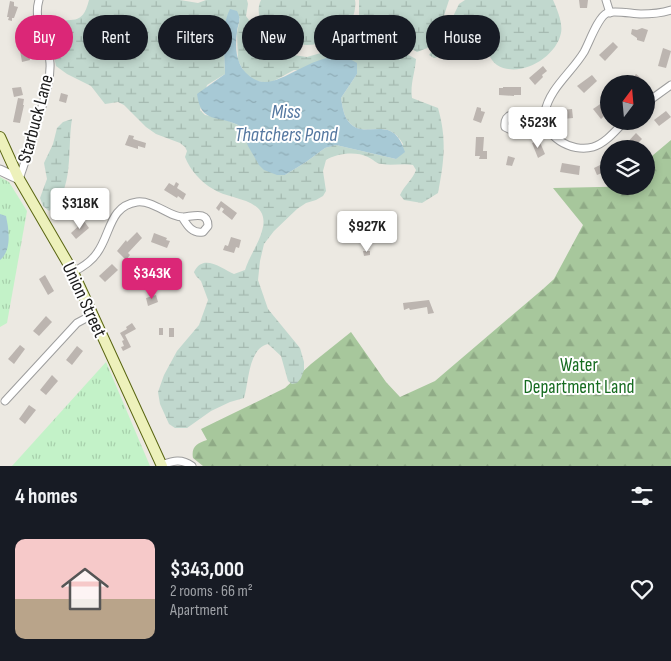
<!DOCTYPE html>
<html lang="en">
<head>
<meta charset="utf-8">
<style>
  body { margin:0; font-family:"Sofia Sans Condensed",sans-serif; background:#242831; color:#f1f3f6; height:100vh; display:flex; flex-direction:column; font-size:19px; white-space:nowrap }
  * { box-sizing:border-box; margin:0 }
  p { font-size:16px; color:#9ea1a6 }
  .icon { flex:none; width:28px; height:28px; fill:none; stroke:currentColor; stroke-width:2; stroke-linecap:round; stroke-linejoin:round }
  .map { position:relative; height:466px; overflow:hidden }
  .details { display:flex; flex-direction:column; background:#171b24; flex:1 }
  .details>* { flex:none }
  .guide { position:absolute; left:15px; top:15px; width:641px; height:45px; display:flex; gap:10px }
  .needle { width:32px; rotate:16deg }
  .fabs { position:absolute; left:600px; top:75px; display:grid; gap:10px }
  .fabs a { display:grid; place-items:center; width:55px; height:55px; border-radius:50%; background:#171b24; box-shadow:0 2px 8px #0003; font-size:25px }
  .price { position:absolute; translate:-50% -42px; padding:0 11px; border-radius:5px; background:#fff; color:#222; font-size:16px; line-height:32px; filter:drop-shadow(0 1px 2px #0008) }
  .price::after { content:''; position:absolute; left:50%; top:30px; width:15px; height:11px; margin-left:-8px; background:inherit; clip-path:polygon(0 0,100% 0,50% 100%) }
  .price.active { background:#db2777; color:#fff }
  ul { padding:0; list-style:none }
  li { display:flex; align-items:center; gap:15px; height:125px; padding:0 15px }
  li+li { border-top:1px solid #363941 }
  li span { display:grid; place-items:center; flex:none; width:140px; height:100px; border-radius:10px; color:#555 }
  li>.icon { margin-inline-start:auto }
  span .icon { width:60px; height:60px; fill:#fffc; stroke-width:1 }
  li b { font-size:21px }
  h2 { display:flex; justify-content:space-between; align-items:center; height:60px; padding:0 15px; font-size:21px }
  .pill { padding:0 18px; border-radius:22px; background:#171b24; box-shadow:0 2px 8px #0003; font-size:18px; line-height:45px }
  .pill.active { background:#db2777; color:#fff }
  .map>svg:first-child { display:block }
  .forest { fill:url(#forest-firs) }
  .wetland { fill:url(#wetland-marsh); fill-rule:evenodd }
  .park { fill:url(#park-tufts) }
  .water { fill:url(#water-ripples) }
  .building { fill:#bcb5b0 }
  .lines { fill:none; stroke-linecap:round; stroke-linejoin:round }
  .minor-casing { stroke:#9d9d9d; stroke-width:9 }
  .tertiary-casing { stroke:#9d9d9d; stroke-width:11 }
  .secondary-casing { stroke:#596511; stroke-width:12 }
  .minor { stroke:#fff; stroke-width:7 }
  .tertiary { stroke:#fff; stroke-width:9 }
  .secondary { stroke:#edf1bb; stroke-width:10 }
  .labels { text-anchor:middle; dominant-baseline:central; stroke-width:4; stroke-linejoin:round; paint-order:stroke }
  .street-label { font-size:19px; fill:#1c1c1c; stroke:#fff }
  .park-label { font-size:19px; fill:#176c21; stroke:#fff }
  .water-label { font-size:20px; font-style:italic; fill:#5477a0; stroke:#fff }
</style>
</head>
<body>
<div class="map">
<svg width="671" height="466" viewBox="0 0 671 466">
  <defs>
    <pattern id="forest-firs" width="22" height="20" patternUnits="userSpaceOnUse" patternTransform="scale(1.25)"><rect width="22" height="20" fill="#a7c79c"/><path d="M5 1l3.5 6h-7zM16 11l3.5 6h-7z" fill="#8faa86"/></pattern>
    <pattern id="wetland-marsh" width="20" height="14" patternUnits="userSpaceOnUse" patternTransform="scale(1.25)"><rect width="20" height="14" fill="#c1d8ce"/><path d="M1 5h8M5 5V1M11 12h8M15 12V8" fill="none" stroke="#a5b9b0"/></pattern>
    <pattern id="park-tufts" width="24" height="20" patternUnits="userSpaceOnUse" patternTransform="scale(1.25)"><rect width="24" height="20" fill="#c3f2c8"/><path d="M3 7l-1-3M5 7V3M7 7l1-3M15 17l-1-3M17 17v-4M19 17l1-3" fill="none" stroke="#a7cfab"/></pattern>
    <pattern id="water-ripples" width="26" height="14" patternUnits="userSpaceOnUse" patternTransform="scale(1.25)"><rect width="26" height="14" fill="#a7c9d5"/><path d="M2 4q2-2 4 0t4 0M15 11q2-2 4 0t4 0" fill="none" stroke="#8facb6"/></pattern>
  </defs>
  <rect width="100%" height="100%" fill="#ece9e2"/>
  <!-- forest -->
  <path class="forest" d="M671 140V466H203L193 458C191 447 197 443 207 440L201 429 285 388 311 364 351 332 386 382 400 397 435 381 543 289 554 279 583 225 553 188 646 186V161Z"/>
  <!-- wetland -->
  <g class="wetland">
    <path d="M89 0H180L198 3 206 0H247L248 4 246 16 254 27 265 37 273 48 293 55 307 57 345 46 361 39H373L393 47 416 59C415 73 410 84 412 98L438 108C447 139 444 162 438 193L422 203 404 200 400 195C404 186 413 179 416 170L413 165C403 163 392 166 382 164 376 164 373 159 368 157 356 151 337 153 326 160L323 171 326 191 323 196 316 200 306 203 297 209 274 231 264 244 260 261 258 280 268 309 300 348 304 362V370L301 378 297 383 292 384 288 381 281 356 268 344C248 349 249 382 244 398L230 402 211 411 187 428H175L169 424 160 404 158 392 164 375 177 351 199 325 208 300 201 281 196 276 194 272C203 253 221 268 234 274L245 270C249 257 258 245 262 231 272 197 230 201 213 189 201 182 190 170 185 157L187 151 185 147 180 143 156 134 146 127 124 105 118 102 105 104 91 86 67 74 56 66 54 57 57 46 47 34 51 23C72 16 82 28 89 0ZM240 18 237 33 238 60 245 74 256 81 270 83 294 70 357 74 341 98C342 104 343 112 346 118 362 144 386 113 403 144L396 159 336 145 325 148 306 162 285 175 254 156 240 126 224 119 205 115 200 110 207 85 225 74 224 33Z"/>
    <path d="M261 0H355C357 11 350 25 345 35 333 40 320 45 307 45 285 44 249 25 261 0Z"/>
    <path d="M359 0H449L439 31 430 47 417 52C411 49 408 46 403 42 395 35 378 33 367 35L359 20Z"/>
    <path d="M465 0H553C557 9 563 23 561 33 556 58 519 79 497 65 489 60 486 46 480 39H468L442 56 434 58 429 55 449 25 459 4Z"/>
    <path d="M72 119C67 146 75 192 49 211L43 206 40 198 47 179 44 163 53 144 57 128 63 122Z"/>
  </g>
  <!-- park -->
  <g class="park">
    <path d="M0 177 9 182 27 211 7 323 0 327Z"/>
    <path d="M106 362 150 466H12Z"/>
  </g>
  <!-- water -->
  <g class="water">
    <path d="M230 9 237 11C242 21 238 22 237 32 234 50 237 70 254 79 280 95 320 39 357 63V74L341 98C342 104 343 112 346 118 363 146 391 108 405 152L396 159 336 145 325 148 306 162 285 175H277L264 170 259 165 248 146 240 126C218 114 201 125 197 94L225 74C225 52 220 29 230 9Z"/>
    <path d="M0 214 6 216C9 230 12 250 0 260Z"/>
  </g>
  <!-- building -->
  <g class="building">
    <path d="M579 0H588L587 8H580Z"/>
    <path d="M10 1 14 2V6L18 7 14 18H12V21L8 20 9 17H7Z"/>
    <path d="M642 28 648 30 644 42 637 40V38L631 34 632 29 637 30Z"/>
    <path d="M613 42 618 47 605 61 599 55Z"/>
    <path d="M27 43 30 60 22 62 19 45Z"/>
    <path d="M663 48 671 51 666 68 658 66Z"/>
    <path d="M543 66 547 71 542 75 543 77 535 85 529 78Z"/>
    <path d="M636 74 647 83 624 84V82L629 76 632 79Z"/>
    <path d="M592 75 597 81 584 93 577 86Z"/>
    <path d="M21 87 23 95 14 97 12 88Z"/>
    <path d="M503 87H521V95H514V96L499 95V88H503Z"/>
    <path d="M61 93 68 95 66 103 59 101Z"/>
    <path d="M18 98 24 99 23 105H24L20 123 13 122Z"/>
    <path d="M609 98V112L601 119 593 109Z"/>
    <path d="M477 107 481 108V111L485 112 481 123 473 120Z"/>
    <path d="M572 109 573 118 563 119 562 110Z"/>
    <path d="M666 111 671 117 659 126 654 120Z"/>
    <path d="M636 133 642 139 632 149H628L625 145Z"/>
    <path d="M129 135 134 136 133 139 146 143 145 148 138 146V149L125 145Z"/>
    <path d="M476 137H484L483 151H487V159H479L480 156H475Z"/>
    <path d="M539 140 545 154 538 158 532 143Z"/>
    <path d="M508 156 515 158 512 166 506 165Z"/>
    <path d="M562 163 580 166 579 175 560 172Z"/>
    <path d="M604 163 605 165 609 163V170L597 175 594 168Z"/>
    <path d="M176 182 179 184 177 188 186 194 183 200 178 196 177 198 164 190 169 183 174 186Z"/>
    <path d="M94 191 100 195 93 208 85 203Z"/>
    <path d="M221 201 237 213 232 220 222 212 224 209 221 207 219 211 216 208Z"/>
    <path d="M84 221 89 228 76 239 71 233Z"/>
    <path d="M137 232 142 238 128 253 130 255 126 260 117 251 126 240 127 242Z"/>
    <path d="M154 233 167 238 166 240 170 241 167 248 151 242Z"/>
    <path d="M231 237 241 240 239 248 236 247 234 253 223 250 225 245 228 246Z"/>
    <path d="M363 251H370V255L364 256Z"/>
    <path d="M112 264 118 270 105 282 99 276Z"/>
    <path d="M45 275 54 291 48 295 39 279Z"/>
    <path d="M156 295 158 302 148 306 146 298Z"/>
    <path d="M429 300 434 313 428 314 427 307 410 310 409 308 404 310 403 303Z"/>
    <path d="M46 316 52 322 39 336 33 331Z"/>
    <path d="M132 323 136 329 125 335 131 347 123 351 121 347 124 346 122 341 124 340 120 333 127 329 126 327Z"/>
    <rect x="159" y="328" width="4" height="7"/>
    <rect x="169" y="328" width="5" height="9"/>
    <path d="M20 345 25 349 14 364 8 359Z"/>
    <path d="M77 346 83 351 72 365 66 360Z"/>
    <path d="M52 375 58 381 46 395 40 390Z"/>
    <path d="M29 405 36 410 25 424 19 419Z"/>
  </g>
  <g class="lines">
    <!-- minor casing -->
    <g class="minor-casing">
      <g id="minor">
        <path d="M606 0 610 13"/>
        <path d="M646 103 671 85"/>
        <path d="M514 114 525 118 522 126 513 131 505 127C504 120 507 115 514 114Z"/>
        <path d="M525 118H545"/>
        <path d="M625 121C616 130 606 143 593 147 572 153 542 137 545 112 549 89 572 72 584 52 589 43 598 17 607 13 614 10 633 14 641 14 651 14 661 13 671 10"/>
        <path d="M19 179C26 160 32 140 38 120 43 102 51 82 50 63 49 41 32 23 39 0"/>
        <path d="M73 272C83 267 91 262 97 253 111 234 109 206 137 202 154 200 170 218 184 217 194 216 208 211 208 226L203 232C192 234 187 225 182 217"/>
        <path d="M5 401 77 323 92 315"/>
        <path d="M161 465C173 461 181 458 192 466"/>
      </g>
    </g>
    <!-- tertiary casing -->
    <g class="tertiary-casing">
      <path id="tertiary" d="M0 170 19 179"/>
    </g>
    <!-- secondary casing -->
    <g class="secondary-casing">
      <path id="secondary" d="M0 137 19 179 73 272 162 466"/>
    </g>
    <!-- minor -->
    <use href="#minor" class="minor"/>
    <!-- tertiary -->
    <use href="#tertiary" class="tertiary"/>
    <!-- secondary -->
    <use href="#secondary" class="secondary"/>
  </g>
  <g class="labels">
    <!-- street labels -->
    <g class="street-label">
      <text transform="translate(36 119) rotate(-75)">Starbuck Lane</text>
      <text transform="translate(84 300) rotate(65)">Union Street</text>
    </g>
    <!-- park labels -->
    <g class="park-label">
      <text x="579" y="365">Water<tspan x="579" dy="22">Department Land</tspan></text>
    </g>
    <!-- water labels -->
    <g class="water-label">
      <text x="286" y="112">Miss<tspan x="286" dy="23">Thatchers Pond</tspan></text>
    </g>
  </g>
</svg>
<div class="fabs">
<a><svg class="needle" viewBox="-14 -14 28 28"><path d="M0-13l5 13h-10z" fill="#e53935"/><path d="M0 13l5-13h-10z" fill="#9ea1a6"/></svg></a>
<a><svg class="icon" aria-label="layers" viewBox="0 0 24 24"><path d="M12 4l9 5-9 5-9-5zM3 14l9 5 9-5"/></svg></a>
</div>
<b class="price" style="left:538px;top:149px">$523K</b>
<b class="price" style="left:80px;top:230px">$318K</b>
<b class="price" style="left:367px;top:253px">$927K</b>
<b class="price active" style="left:152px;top:300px">$343K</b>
<div class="guide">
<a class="pill active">Buy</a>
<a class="pill">Rent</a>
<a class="pill">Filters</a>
<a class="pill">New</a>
<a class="pill">Apartment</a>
<a class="pill">House</a>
</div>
</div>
<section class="details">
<h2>4 homes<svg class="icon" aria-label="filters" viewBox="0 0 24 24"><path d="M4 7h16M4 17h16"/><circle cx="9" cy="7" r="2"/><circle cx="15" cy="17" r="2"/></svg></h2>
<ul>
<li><span style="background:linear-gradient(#f6c9c9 60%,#b9a48a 0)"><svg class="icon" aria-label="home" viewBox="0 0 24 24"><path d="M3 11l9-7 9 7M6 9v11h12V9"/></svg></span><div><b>$343,000</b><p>2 rooms · 66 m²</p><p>Apartment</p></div><svg class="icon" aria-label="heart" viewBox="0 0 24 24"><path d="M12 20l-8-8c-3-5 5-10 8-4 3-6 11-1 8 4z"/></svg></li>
</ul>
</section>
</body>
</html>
